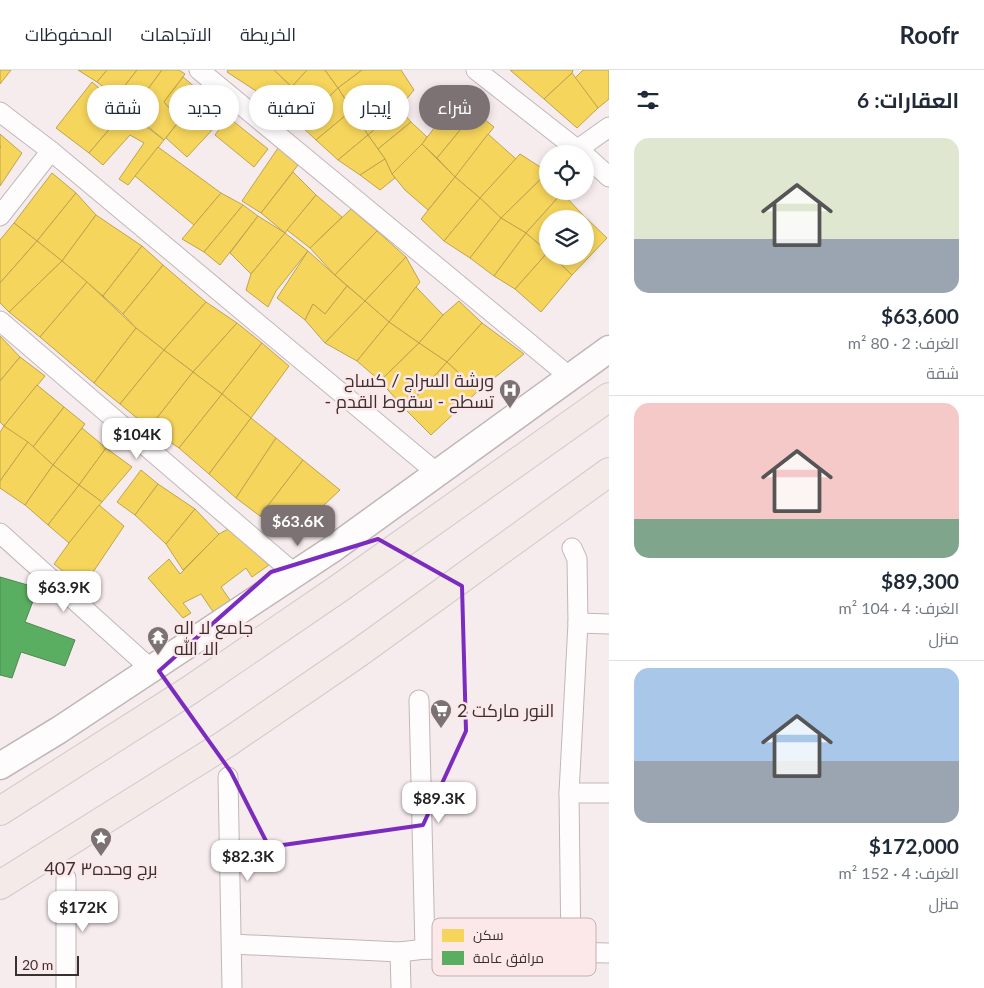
<!DOCTYPE html>
<html lang="ar">
<head>
<meta charset="utf-8">
<style>
  body { margin:0; font-family:Lato,Cairo,sans-serif; background:#f6f6f7; color:#1f2937; direction:rtl; height:100vh; display:flex; flex-direction:column; font-size:19px; white-space:nowrap }
  * { box-sizing:border-box; margin:0 }
  p { font-size:16px; color:#747a83 }
  .icon { flex:none; width:28px; height:28px; fill:none; stroke:currentColor; stroke-width:2; stroke-linecap:round; stroke-linejoin:round }
  .map { position:relative; flex:1; overflow:hidden; direction:ltr }
  .details { display:flex; flex-direction:column; background:#fff; width:375px }
  .details>* { flex:none }
  .banner { position:absolute; left:15px; top:15px; width:475px; height:45px; direction:rtl; display:flex; gap:10px }
  .fabs { position:absolute; left:539px; top:75px; display:grid; gap:10px }
  .fabs a { display:grid; place-items:center; width:55px; height:55px; border-radius:50%; background:#fff; box-shadow:0 2px 8px #0003; font-size:25px }
  .scale { position:absolute; left:15px; bottom:12px; width:64px; box-sizing:border-box; padding-left:5px; border:2px solid #3a3031; border-top:0; font-size:14px; line-height:18px; white-space:nowrap; color:#3a3031; -webkit-text-stroke:4px #fce8e9; paint-order:stroke }
  .price { position:absolute; translate:-50% -42px; padding:0 11px; border-radius:10px; background:#fff; color:#222; font-size:16px; line-height:32px; filter:drop-shadow(0 1px 2px #0008) }
  .price::after { content:''; position:absolute; left:50%; top:30px; width:15px; height:11px; margin-left:-8px; background:inherit; clip-path:polygon(0 0,100% 0,50% 100%) }
  .price.active { background:#7c7273; color:#fff }
  ul { padding:0; list-style:none }
  li { display:grid; align-content:center; gap:10px; height:265px; padding:0 25px }
  li+li { border-top:1px solid #e0e1e3 }
  li span { display:grid; place-items:center; height:155px; border-radius:15px; color:#555 }
  li>.icon { margin-inline-start:auto }
  span .icon { width:90px; height:90px; fill:#fffc; stroke-width:1 }
  li b { font-size:21px }
  h2 { display:flex; justify-content:space-between; align-items:center; height:60px; padding:0 25px; font-size:21px }
  .tag { padding:0 18px; border-radius:22px; background:#fff; box-shadow:0 2px 8px #0003; font-size:18px; line-height:45px }
  .tag.active { background:#7c7273; color:#fff }
  header { display:flex; align-items:center; gap:30px; box-sizing:border-box; height:70px; padding:0 25px; background:#fff; border-bottom:1px solid #e0e1e3 }
  header strong { font-size:24px }
  nav { display:flex; gap:28px; margin-inline-start:auto; font-size:18px }
  main { display:flex; flex:1; min-height:0 }
  .map>svg:first-child { display:block }
  .homes { fill:#f6d55c; stroke:#bea44f }
  .public { fill:#5aae61; stroke:#508853 }
  .lines { fill:none; stroke-linecap:round; stroke-linejoin:round }
  .street-casing { stroke:#c0b7b8; stroke-width:21 }
  .secondary-casing { stroke:#c0b7b8; stroke-width:29 }
  .highway-casing { stroke:#d1cacb; stroke-width:30 }
  .street { stroke:#fefcfc; stroke-width:19 }
  .secondary { stroke:#fefcfc; stroke-width:26 }
  .highway { stroke:#f4ebe8; stroke-width:28 }
  .marked { fill:none; stroke:#7b2cbf; stroke-width:4; stroke-linejoin:round }
  .labels { text-anchor:middle; dominant-baseline:central; stroke-width:5; stroke-linejoin:round; paint-order:stroke }
  .poi-label { font-size:18px; fill:#3a3031; stroke:#fce8e9; text-anchor:start }
  .key { fill:#fce8e9; stroke:#c2b1b2; stroke-width:1 }
  .key-label { font-size:14px; fill:#3a3031 }
</style>
</head>
<body>
<header>
<strong>Roofr</strong>
<nav><a>الخريطة</a><a>الاتجاهات</a><a>المحفوظات</a></nav>
</header>
<main>
<section class="details">
<h2>العقارات: 6<svg class="icon" aria-label="filters" viewBox="0 0 24 24"><path d="M4 7h16M4 17h16"/><circle cx="9" cy="7" r="2"/><circle cx="15" cy="17" r="2"/></svg></h2>
<ul>
<li><span style="background:linear-gradient(#dfe7d0 65%,#9aa5b1 0)"><svg class="icon" aria-label="home" viewBox="0 0 24 24"><path d="M3 11l9-7 9 7M6 9v11h12V9"/></svg></span><div><b>$63,600</b><p>الغرف: 2 · 80 m²</p><p>شقة</p></div></li>
<li><span style="background:linear-gradient(#f6c9c9 75%,#7fa58c 0)"><svg class="icon" aria-label="home" viewBox="0 0 24 24"><path d="M3 11l9-7 9 7M6 9v11h12V9"/></svg></span><div><b>$89,300</b><p>الغرف: 4 · 104 m²</p><p>منزل</p></div></li>
<li><span style="background:linear-gradient(#a9c7e8 60%,#9aa5b1 0)"><svg class="icon" aria-label="home" viewBox="0 0 24 24"><path d="M3 11l9-7 9 7M6 9v11h12V9"/></svg></span><div><b>$172,000</b><p>الغرف: 4 · 152 m²</p><p>منزل</p></div></li>
</ul>
</section>
<div class="map">
<svg width="609" height="918" viewBox="0 0 609 918">
  <rect width="100%" height="100%" fill="#f7eced"/>
  <!-- homes -->
  <g class="homes">
    <path d="M0 0H11L0 14Z"/>
    <path d="M78 0H107L97 12Z"/>
    <path d="M107 0H137L116 27 97 12Z"/>
    <path d="M137 0H162L131 42 116 27Z"/>
    <path d="M162 0H179L185 4 164 32 180 50 164 70 131 42Z"/>
    <path d="M228 0H274L292 17 276 34 227 2Z"/>
    <path d="M274 0H307L292 17Z"/>
    <path d="M307 0H325L338 18 300 55 276 34Z"/>
    <path d="M325 0H362L338 18Z"/>
    <path d="M362 0H401L414 20 399 38 368 65 338 18Z"/>
    <path d="M510 0H573L572 3 544 29Z"/>
    <path d="M583 0H609V29L598 38 575 8Z"/>
    <path d="M572 3 598 38 577 58 544 29Z"/>
    <path d="M183 7 227 44 187 87 166 68 180 50 164 32Z"/>
    <path d="M92 12 125 41 89 83 56 58Z"/>
    <path d="M338 18 352 40 316 70 300 55Z"/>
    <path d="M458 27 475 42 437 88 422 74Z"/>
    <path d="M399 38 411 52 378 79 368 65Z"/>
    <path d="M352 40 368 65 338 90 316 70Z"/>
    <path d="M125 41 164 70 128 115 119 109 144 73 130 65 103 95 89 83Z"/>
    <path d="M475 42 494 57 455 107 437 88Z"/>
    <path d="M228 47 268 79 254 97 215 65Z"/>
    <path d="M411 52 427 67 422 74 392 104 385 89 378 79Z"/>
    <path d="M0 64 22 83 0 116V78L1 77 0 76Z"/>
    <path d="M488 64 516 89 480 128 455 107Z"/>
    <path d="M368 65 385 89 360 105 338 90Z"/>
    <path d="M422 74 455 107 428 140 405 120 392 104Z"/>
    <path d="M158 77 221 123 194 155 135 106Z"/>
    <path d="M278 78 298 95 261 143 242 131Z"/>
    <path d="M520 84 548 102 501 148 480 128Z"/>
    <path d="M385 89 392 104 395 108 380 120 360 105Z"/>
    <path d="M293 102 316 125 285 163 261 143Z"/>
    <path d="M548 102V121H561L562 123 526 163 501 148Z"/>
    <path d="M52 103 76 123 37 171 14 153Z"/>
    <path d="M455 107 480 128 444 171 421 149Z"/>
    <path d="M76 123 96 145 62 191 37 171Z"/>
    <path d="M221 123 243 135 204 182 182 169Z"/>
    <path d="M562 123 583 145 579 149H548V182L526 163Z"/>
    <path d="M316 125 342 147 310 178 287 160Z"/>
    <path d="M480 128 501 148 470 188 444 171Z"/>
    <path d="M243 135 258 146 220 195 204 182Z"/>
    <path d="M351 139 377 161 335 205 310 178Z"/>
    <path d="M96 145 142 176 103 226 62 191Z"/>
    <path d="M583 145 607 168 572 205 552 186H585V149H579Z"/>
    <path d="M258 146 285 163 251 204 230 183Z"/>
    <path d="M501 148 526 163 494 206 470 188Z"/>
    <path d="M14 153 37 171 0 213V170Z"/>
    <path d="M377 161 406 187 365 231 335 205Z"/>
    <path d="M285 163 308 181 276 221 268 237 246 220 251 204Z"/>
    <path d="M526 163 548 182 515 219 494 206Z"/>
    <path d="M37 171 62 191 9 242 0 233V213Z"/>
    <path d="M142 176 163 195 123 244 103 226Z"/>
    <path d="M308 181 347 216 325 244 313 234 305 250 277 228Z"/>
    <path d="M548 182V186H552L572 205 541 242 515 219Z"/>
    <path d="M406 187 420 212 389 252 365 231Z"/>
    <path d="M62 191 87 212 40 267 9 242Z"/>
    <path d="M163 195 206 232 164 280 136 258 123 244Z"/>
    <path d="M87 212 136 258 94 313 40 267Z"/>
    <path d="M347 216 365 231 325 273 305 250 313 234 325 244Z"/>
    <path d="M416 217 443 245 419 273 389 252Z"/>
    <path d="M365 231 389 252 357 291 325 273Z"/>
    <path d="M459 231 482 253 447 292 419 273 443 245Z"/>
    <path d="M206 232 237 253 193 302 164 280Z"/>
    <path d="M389 252 419 273 380 311 357 291Z"/>
    <path d="M237 253 262 273 222 324 193 302Z"/>
    <path d="M482 253 524 284 478 321 447 292Z"/>
    <path d="M136 258 164 280 120 334 94 313Z"/>
    <path d="M0 266 20 287 0 311Z"/>
    <path d="M262 273 289 296 251 348 222 324Z"/>
    <path d="M419 273 447 292 405 339 380 311Z"/>
    <path d="M164 280 193 302 149 358 120 334Z"/>
    <path d="M20 287 45 306 4 356 0 352V311Z"/>
    <path d="M447 292 478 321 431 365 405 339Z"/>
    <path d="M193 302 222 324 179 378 149 358Z"/>
    <path d="M37 315 64 337 33 377 4 356Z"/>
    <path d="M222 324 251 348 209 404 179 378Z"/>
    <path d="M64 337 85 354 53 395 33 377Z"/>
    <path d="M251 348 276 368 236 428 209 404Z"/>
    <path d="M4 356 28 372 0 411V362Z"/>
    <path d="M82 358 106 378 79 415 53 395Z"/>
    <path d="M276 368 303 390 260 446 236 428Z"/>
    <path d="M28 372 53 395 25 435 0 418V411Z"/>
    <path d="M106 378 132 397 102 432 79 415Z"/>
    <path d="M303 390 340 420 291 466 260 446Z"/>
    <path d="M53 395 79 415 48 455 25 435Z"/>
    <path d="M141 400 158 414 135 445 117 432Z"/>
    <path d="M158 414 195 439 166 474 135 445Z"/>
    <path d="M79 415 102 432 69 473 48 455Z"/>
    <path d="M99 435 124 456 83 517 54 494 69 473Z"/>
    <path d="M195 439 219 464 183 500 166 474Z"/>
    <path d="M228 459 269 495 252 507 246 498 221 517 232 533 216 546 201 524 183 533 191 543 183 548 148 508 169 489 180 504 219 464Z"/>
  </g>
  <!-- public -->
  <path class="public" d="M0 507 38 518 25 552 75 570 65 596 21 582 12 608 0 605Z"/>
  <g class="lines">
    <!-- street casing -->
    <g class="street-casing">
      <g id="street">
        <path d="M199 0 570 307"/>
        <path d="M476 0 583 84"/>
        <path d="M0 42 51 81 437 403"/>
        <path d="M578 79 609 57"/>
        <path d="M585 85 609 107"/>
        <path d="M0 146 51 81"/>
        <path d="M0 251 295 504"/>
        <path d="M0 463 151 599"/>
        <path d="M578 553 609 554"/>
        <path d="M419 630 425 879"/>
        <path d="M228 707 232 918"/>
        <path d="M569 723H609"/>
        <path d="M66 808V918"/>
        <path d="M232 874 400 882 425 879 609 883"/>
        <path d="M400 882 401 918"/>
        <path d="M571 882 569 723 578 553 577 489 572 478"/>
      </g>
    </g>
    <!-- secondary casing -->
    <g class="secondary-casing">
      <path id="secondary" d="M0 696 59 660 331 480 609 279"/>
    </g>
    <!-- highway casing -->
    <g class="highway-casing">
      <g id="highway">
        <path d="M0 741 190 620 338 519 609 327"/>
        <path d="M0 815 227 673 357 584 609 402"/>
      </g>
    </g>
    <!-- street -->
    <use href="#street" class="street"/>
    <!-- secondary -->
    <use href="#secondary" class="secondary"/>
    <!-- highway -->
    <use href="#highway" class="highway"/>
  </g>
  <!-- marked area -->
  <path class="marked" d="M378 469 462 516 466 661 423 755 269 777 231 702 159 601 271 502Z"/>
  <!-- icons -->
  <defs>
    <g id="hospital-pin" transform="scale(1.125)"><path d="M0 17L-7.5 6A9.5 9.5 0 1 1 7.5 6Z" fill="#7c7273" stroke="#fce8e9"/><path d="M-5-5h3v3.5h4V-5h3V5h-3V1.5h-4V5h-3Z" fill="#fff"/></g>
    <g id="temple-pin" transform="scale(1.125)"><path d="M0 17L-7.5 6A9.5 9.5 0 1 1 7.5 6Z" fill="#7c7273" stroke="#fce8e9"/><path d="M0-6L5-2H3V0L6.5 2.5H4V6H1.5V3h-3V6H-4V2.5H-6.5L-3 0V-2H-5Z" fill="#fff"/></g>
    <g id="supermarket-pin" transform="scale(1.125)"><path d="M0 17L-7.5 6A9.5 9.5 0 1 1 7.5 6Z" fill="#7c7273" stroke="#fce8e9"/><path d="M-6-5.5h2.5l.6 2H6L4.5 2H-2.5L-4.4-4H-6ZM-1.5 3.2a1.3 1.3 0 1 0 .1 0ZM3 3.2a1.3 1.3 0 1 0 .1 0Z" fill="#fff"/></g>
    <g id="sight-pin" transform="scale(1.125)"><path d="M0 17L-7.5 6A9.5 9.5 0 1 1 7.5 6Z" fill="#7c7273" stroke="#fce8e9"/><path d="M0-6L1.8-2.2L6-1.7L2.9 1.2L3.7 5.4L0 3.3L-3.7 5.4L-2.9 1.2L-6-1.7L-1.8-2.2Z" fill="#fff"/></g>
  </defs>
  <g fill-rule="evenodd">
    <use href="#hospital-pin" x="510" y="320"/>
    <use href="#temple-pin" x="158" y="567"/>
    <use href="#supermarket-pin" x="441" y="640"/>
    <use href="#sight-pin" x="101" y="768"/>
  </g>
  <g class="labels">
    <!-- poi labels -->
    <g class="poi-label">
      <text x="494" y="310" text-anchor="end">ورشة السراج / كساح<tspan x="494" dy="21">- تسطح - سقوط القدم</tspan></text>
      <text x="174" y="557">جامع لا اله<tspan x="174" dy="21">الا الله</tspan></text>
      <text x="457" y="640">النور ماركت 2</text>
      <text x="101" y="798" text-anchor="middle">برج وحده٣ 407</text>
    </g>
  </g>
  <!-- legend -->
  <rect x="432" y="848" width="164" height="58" rx="8" class="key"/>
  <rect x="442" y="859" width="22" height="13" fill="#f6d55c"/>
  <rect x="442" y="881" width="22" height="14" fill="#5aae61"/>
  <g class="key-label">
    <text x="473" y="870">سكن</text>
    <text x="473" y="893">مرافق عامة</text>
  </g>
</svg>
<div class="fabs">
<a><svg class="icon" aria-label="locate" viewBox="0 0 24 24"><circle cx="12" cy="12" r="6"/><path d="M12 2v4M12 18v4M2 12h4M18 12h4"/></svg></a>
<a><svg class="icon" aria-label="layers" viewBox="0 0 24 24"><path d="M12 4l9 5-9 5-9-5zM3 14l9 5 9-5"/></svg></a>
</div>
<div class="scale">20 m</div>
<b class="price" style="left:137px;top:390px">$104K</b>
<b class="price active" style="left:298px;top:477px">$63.6K</b>
<b class="price" style="left:64px;top:543px">$63.9K</b>
<b class="price" style="left:439px;top:754px">$89.3K</b>
<b class="price" style="left:248px;top:812px">$82.3K</b>
<b class="price" style="left:83px;top:863px">$172K</b>
<div class="banner">
<a class="tag active">شراء</a>
<a class="tag">إيجار</a>
<a class="tag">تصفية</a>
<a class="tag">جديد</a>
<a class="tag">شقة</a>
</div>
</div>
</main>
</body>
</html>
